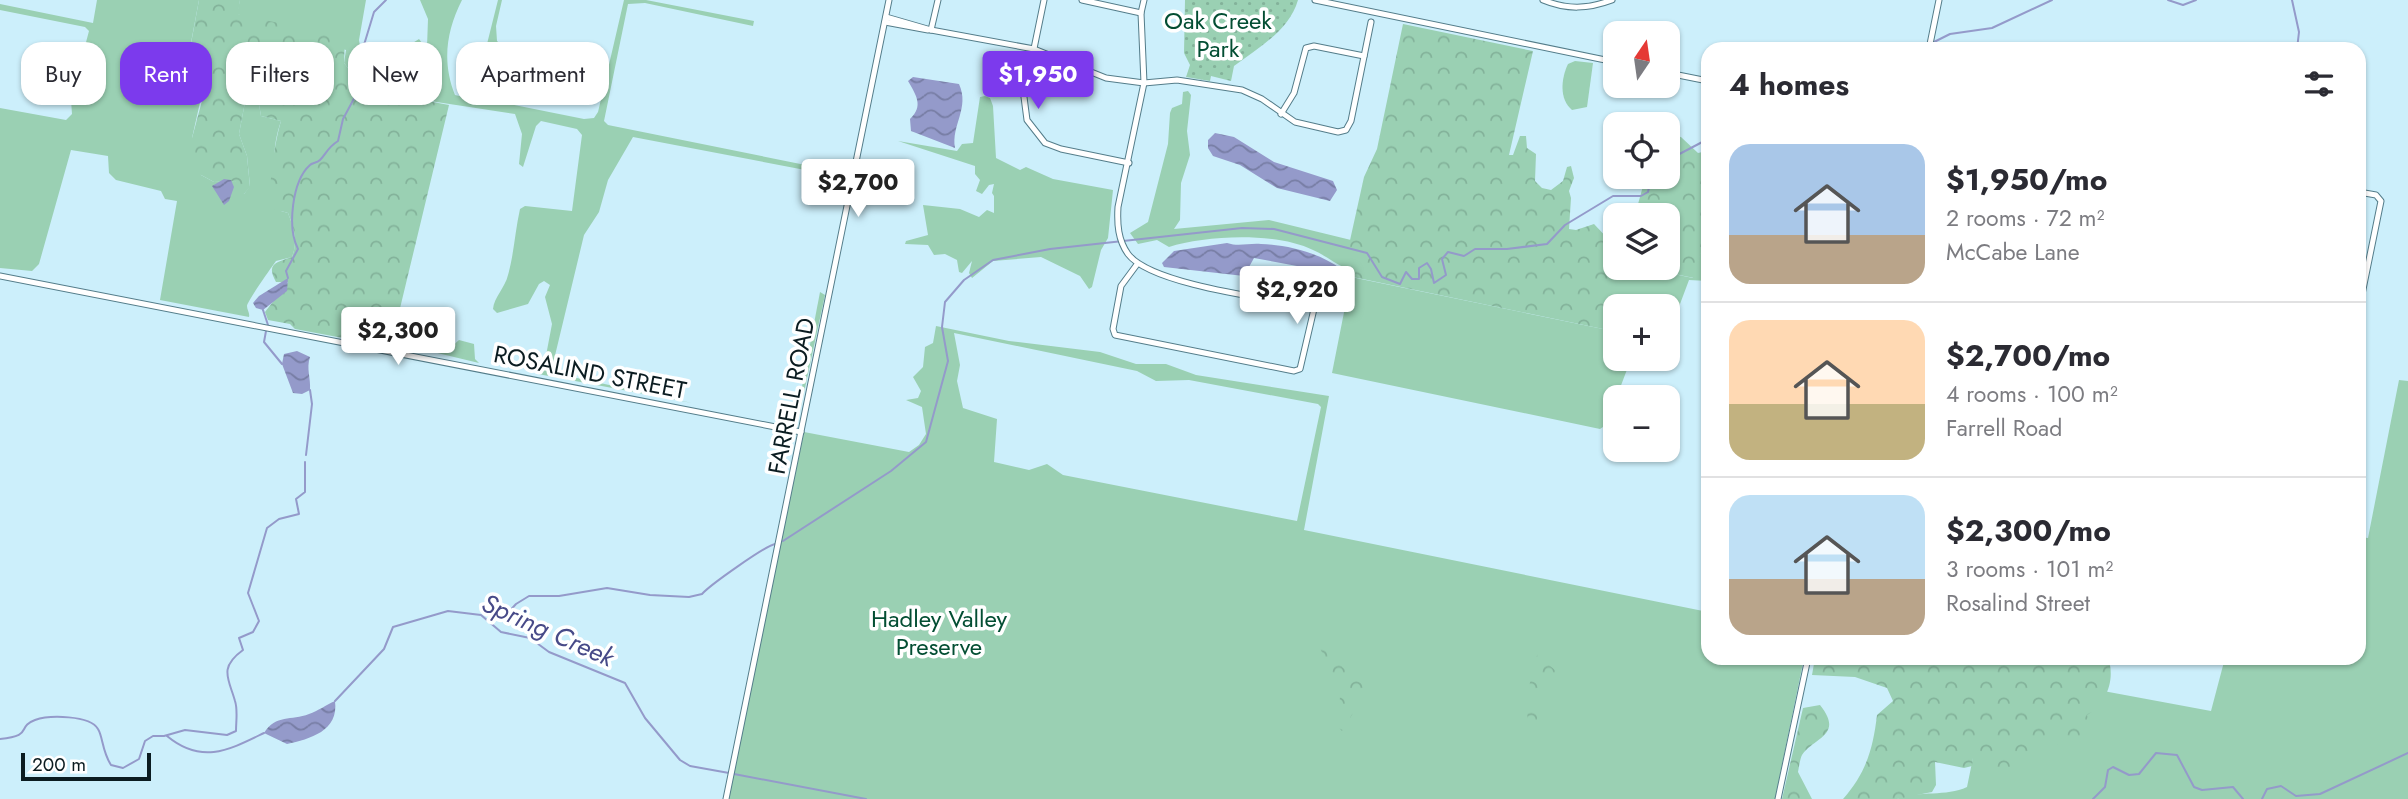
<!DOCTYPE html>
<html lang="en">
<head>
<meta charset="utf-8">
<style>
  body { margin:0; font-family:Jost,sans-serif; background:#f2f2f3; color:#2b2b33; height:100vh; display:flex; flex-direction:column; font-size:26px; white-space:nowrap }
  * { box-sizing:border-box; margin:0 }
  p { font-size:23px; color:#7c7c81 }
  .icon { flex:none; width:38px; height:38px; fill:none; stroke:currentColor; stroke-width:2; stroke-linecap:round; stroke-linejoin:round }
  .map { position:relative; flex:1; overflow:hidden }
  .side { position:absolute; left:1701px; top:42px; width:665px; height:623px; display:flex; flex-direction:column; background:#fff; border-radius:21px; box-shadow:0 2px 5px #0004 }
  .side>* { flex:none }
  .guide { position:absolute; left:21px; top:42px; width:665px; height:63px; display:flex; gap:14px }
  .needle { width:46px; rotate:13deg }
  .tools { position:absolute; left:1603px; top:21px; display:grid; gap:14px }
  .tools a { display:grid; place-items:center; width:77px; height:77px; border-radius:14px; background:#fff; box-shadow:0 2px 5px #0004; font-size:35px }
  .scale { position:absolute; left:21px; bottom:18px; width:130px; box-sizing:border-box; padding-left:7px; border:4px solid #0b1c21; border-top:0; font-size:19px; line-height:24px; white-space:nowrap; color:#0b1c21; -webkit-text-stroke:5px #fff; paint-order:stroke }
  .price { position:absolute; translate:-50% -60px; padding:0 16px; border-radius:7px; background:#fff; color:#222; font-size:23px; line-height:46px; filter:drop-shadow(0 2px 4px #0008) }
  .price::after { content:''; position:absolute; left:50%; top:42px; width:21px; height:16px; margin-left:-10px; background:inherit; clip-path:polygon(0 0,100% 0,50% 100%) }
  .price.active { background:#7c3aed; color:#fff }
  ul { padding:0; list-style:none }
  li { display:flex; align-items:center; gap:21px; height:175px; padding:0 28px }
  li+li { border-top:2px solid #e1e1e2 }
  li span { display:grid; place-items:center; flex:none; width:196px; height:140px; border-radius:21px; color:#555 }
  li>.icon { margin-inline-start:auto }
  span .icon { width:84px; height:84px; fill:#fffc; stroke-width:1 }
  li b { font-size:30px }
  h2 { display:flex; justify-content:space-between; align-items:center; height:84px; padding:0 28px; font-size:30px }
  .chip { padding:0 24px; border-radius:21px; background:#fff; box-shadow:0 2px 5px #0004; font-size:24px; line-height:63px }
  .chip.active { background:#7c3aed; color:#fff }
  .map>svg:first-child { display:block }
  .green { fill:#9ad0b3; fill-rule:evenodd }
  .forest { fill:url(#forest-crowns) }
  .park { fill:url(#park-dots) }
  .water { fill:url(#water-waves) }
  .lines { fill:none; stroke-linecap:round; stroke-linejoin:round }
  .stream { stroke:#949aca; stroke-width:2 }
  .minor-casing { stroke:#547d8a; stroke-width:7 }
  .minor { stroke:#fff; stroke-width:5 }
  .labels { text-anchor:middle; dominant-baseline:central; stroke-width:7; stroke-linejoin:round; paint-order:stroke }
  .park-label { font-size:24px; fill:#034e33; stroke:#fff }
  .street-label { font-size:24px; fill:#0b1c21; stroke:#fff }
  .water-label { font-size:26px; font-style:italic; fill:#474a88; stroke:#fff }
</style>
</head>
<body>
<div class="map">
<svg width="2408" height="799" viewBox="0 0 2408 799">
  <defs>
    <pattern id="forest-crowns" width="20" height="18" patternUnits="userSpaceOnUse" patternTransform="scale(1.75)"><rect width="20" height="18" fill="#9ad0b3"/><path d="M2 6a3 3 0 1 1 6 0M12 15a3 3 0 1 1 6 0" fill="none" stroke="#83b29a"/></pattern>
    <pattern id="park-dots" width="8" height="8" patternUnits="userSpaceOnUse" patternTransform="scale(1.75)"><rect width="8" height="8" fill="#9ad0b3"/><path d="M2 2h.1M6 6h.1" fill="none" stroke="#83b29a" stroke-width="1.8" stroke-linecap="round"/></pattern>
    <pattern id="water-waves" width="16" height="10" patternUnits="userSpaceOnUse" patternTransform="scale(1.75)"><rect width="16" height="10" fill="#949aca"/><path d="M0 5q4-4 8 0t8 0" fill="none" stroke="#777da4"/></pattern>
  </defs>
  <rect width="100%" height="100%" fill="#cceffb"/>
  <!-- green -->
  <g class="green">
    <path d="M97 0H199L190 48 207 54 210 58 192 138 201 175 214 182 235 181 244 194 250 186 247 156 239 134 245 102 253 101 259 104 261 116 281 121C270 153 274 178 281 211L288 213C294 228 298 242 292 257L276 261C273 265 247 302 247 306 247 310 250 313 249 317L160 300 177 201 165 199 161 191 116 180 109 173 108 156 71 150 39 264 32 271 0 268V108L66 120 72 114 71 100 83 59 76 51 85 46 89 31 85 27 0 10V4L93 23Z"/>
    <path d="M240 0H366L359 40 363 64 368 65 378 53 392 56 419 39 422 43 415 57 419 69 427 47 428 19 420 0H462C446 32 442 62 455 95L468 98 474 96 498 0H502L496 26 497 41 506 49 492 46 479 98 584 119 594 118 598 112 624 0H646L754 21 753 26 645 3 628 4 604 121 608 125 845 173 847 178 633 137 608 180 599 212 584 235 552 368 554 373 692 403 538 374 535 372 544 366 552 324 545 297 550 285 544 281 539 284 528 304 497 313 493 309C494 297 505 288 508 275 514 254 515 231 520 209L525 206 572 211 582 135 577 129 541 121 536 126 523 167 519 164 522 134 515 114 417 99 399 91 402 81 356 78 344 63 346 50 237 14Z"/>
    <path d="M1575 61 1593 63 1587 107 1572 110C1559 99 1561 79 1568 64Z"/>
    <path d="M1188 91 1191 95 1187 131 1190 155 1181 183 1180 220 1174 229 1269 220 1351 240 1346 268C1335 264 1325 255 1313 250 1277 232 1206 235 1169 247L1157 240 1138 244 1130 233 1148 222 1168 144 1170 113 1172 108 1182 104 1183 92Z"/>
    <path d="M985 96 990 98 993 106 996 158 1020 170 1026 167 1053 179 1113 190 1108 238 1101 250 1092 287 1089 289 1080 276 1041 257 993 261 972 278 969 273 972 261 962 273 959 272 957 260 945 254 934 255 928 245 905 244 906 241 928 235 923 205 960 209 979 217 987 210 994 213V196L992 193 994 184 989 185 982 194 976 191 980 180 975 174V166L898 141 957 151 962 144 973 143 980 97Z"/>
    <path d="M1708 227V281L1689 280 1668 336V306H1615V359H1631L1606 425 1600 429 1332 373 1351 277 1603 329C1608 311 1608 281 1615 268H1645L1693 278Z"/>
    <path d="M820 292 825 295 800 411 797 413Z"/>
    <path d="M936 326 1009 341 1100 352 1136 364H1166L1196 375 1329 396 1304 530 1708 612V658H1804L1775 799H728L804 432 909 452 919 445 926 434 922 407 906 400 918 398 921 391 913 377 923 367 925 347 933 343ZM954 333 1137 371 1156 381 1189 380 1318 404 1321 407 1297 521 1063 475 1047 464 1029 470 994 462 997 419 963 408 957 381 960 365Z"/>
    <path d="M459 340 474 344 475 359 479 363 429 351 430 347 449 349Z"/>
    <path d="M2399 380 2408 381V799H1897C1920 790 1946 797 1967 787L1991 670 2211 711 2225 658H2359V537L2368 538Z"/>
  </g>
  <!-- forest -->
  <g class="forest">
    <path d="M199 0H240L238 14 345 38 344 63 356 78 367 80 394 66 402 69 400 91 417 99 449 105 395 329 397 334 430 347 429 351 417 352 295 329 290 324 268 320 265 312 288 282H276C265 263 278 262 292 257 298 242 294 228 288 213L274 209C265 195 276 137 281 121L261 116 259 104 253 101 245 102 239 134 247 156 250 187 244 194 237 193 235 181 214 182 190 169 192 138 210 71 207 54 190 49Z"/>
    <path d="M1403 24 1533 51 1509 155H1513L1520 136H1526L1527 148 1536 154 1535 181 1542 188 1551 190 1563 181 1567 167 1571 166 1574 178 1569 191 1571 198 1569 229 1576 230 1594 224 1611 242 1615 243C1615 271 1611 301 1603 329L1348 276 1345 263 1364 177 1377 149Z"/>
    <path d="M1668 134 1681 137 1698 153 1708 151V227L1694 278 1645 268H1668V215H1635L1643 186 1641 177H1668Z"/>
    <path d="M1325 640 1343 668 1358 675 1382 674 1385 682 1363 697 1342 731C1331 721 1341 706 1340 693 1340 682 1324 658 1319 646Z"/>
    <path d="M1547 643 1548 664 1556 671C1554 687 1541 697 1538 713 1535 723 1539 733 1535 742 1519 714 1531 674 1540 646Z"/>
    <path d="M1815 658H2108C2116 679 2106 705 2087 715L2091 731 2081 752 2073 754 2062 745 2051 743C2033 759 2018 771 1993 768L1986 757 1973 758 1972 766 1964 768 1935 762 1936 785 1932 792 1897 799H1843C1866 773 1873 749 1877 715L1893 701 1887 688 1855 677 1812 675Z"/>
    <path d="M1820 705C1844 735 1815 737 1802 755 1800 759 1799 767 1798 772L1812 799H1782L1803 708Z"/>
  </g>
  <!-- park -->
  <path class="park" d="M1185 0H1298C1289 31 1258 48 1234 66L1231 81 1211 76 1210 81 1186 77 1190 65 1184 53Z"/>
  <!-- water -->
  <g class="water">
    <path d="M913 77 959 84C970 108 951 125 955 148L911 131 910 119C924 106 916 95 908 81Z"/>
    <path d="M1215 133 1234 137 1274 162 1333 181 1337 190 1330 201 1277 188 1240 165 1213 156 1208 148V140Z"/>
    <path d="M224 179 231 180 234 187 229 201 224 205 212 186Z"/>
    <path d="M1227 243C1239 247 1248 243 1261 244 1288 245 1320 253 1341 269L1340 274 1254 258 1244 276 1164 267 1162 263 1174 251Z"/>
    <path d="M288 278 287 291 263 310 256 308 253 303 259 296Z"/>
    <path d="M297 351 310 357C306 369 311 378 310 390L302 394 293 393 282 364 284 354Z"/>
    <path d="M335 701C339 731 310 739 287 744L264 733C276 714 291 721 309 714 318 711 326 705 335 701Z"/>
  </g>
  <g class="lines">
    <!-- stream -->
    <g class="stream">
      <path d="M2168 0 2183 5 2196 0"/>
      <path d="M2292 0 2299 32 2297 49"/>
      <path d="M1934 42 1950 34 1992 28 2052 0"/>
      <path d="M1923 49 1925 47"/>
      <path d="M1668 160 1708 139"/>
      <path d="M288 278 286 271 298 249C287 228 292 181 310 165 312 163 317 163 320 160 327 153 327 148 338 141L343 119 357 93 360 58 374 12 386 0"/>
      <path d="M263 310 268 325"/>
      <path d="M266 331 264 342 282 364"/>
      <path d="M306 455 312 404 310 390"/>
      <path d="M783 541 891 471 926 442 948 361 942 327 945 302 964 280 993 260 1050 249 1242 228 1274 229 1367 253 1382 277 1400 284 1406 272 1412 279H1419V268L1427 263 1431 269 1434 283 1446 275 1442 259 1448 252 1464 256 1475 249H1507L1547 244 1565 225 1613 196H1641L1648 192 1651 177"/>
      <path d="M492 621 505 616 516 604 529 596H559L607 588 650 595 689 597 702 594C710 585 765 546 775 544"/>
      <path d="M335 701 384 649 393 627 448 611 481 615 501 632 530 638 549 652 625 683 645 718 680 760 690 766 729 773"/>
      <path d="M167 736C202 765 229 750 264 733"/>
      <path d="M0 739C34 736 16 727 35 720 49 715 90 715 98 729 103 737 102 751 111 765L123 768 139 759 145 741 153 736H164L185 730 227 735 236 731C236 721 238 710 235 701 229 679 218 668 243 650L239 638 253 632 259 621 248 593 267 528 279 519 299 514 296 499 305 492V462"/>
      <path d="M734 774 866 799"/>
      <path d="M2093 799 2105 787 2108 770 2113 767 2129 775 2139 774 2156 753 2177 755 2194 787 2202 790 2233 787 2243 799"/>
      <path d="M2262 799 2267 789 2281 786 2296 796 2320 794 2408 753"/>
    </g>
    <!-- minor casing -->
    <g class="minor-casing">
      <g id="minor">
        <path d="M1044 0 1024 97 1027 120 1045 143 1061 149 1129 163"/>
        <path d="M1082 0 1141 13"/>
        <path d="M1315 0 1615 62"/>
        <path d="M1543 0C1567 10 1588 9 1612 0"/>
        <path d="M886 17 931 30 1034 49 1106 78 1144 83 1177 80 1242 90 1262 99 1295 122 1338 132 1346 130 1351 121 1371 22"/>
        <path d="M885 22 928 30"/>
        <path d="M931 30 938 0"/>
        <path d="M1929 49 1939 0"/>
        <path d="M1668 73 1708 81"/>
        <path d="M1281 114 1294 93 1306 48 1314 46 1364 56"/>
        <path d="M2359 192 2376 195 2381 201 2359 309"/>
        <path d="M1138 263 1121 286 1113 329 1115 335 1294 371 1300 369 1314 309 1312 307C1271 299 1151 285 1128 254 1118 240 1117 224 1118 207L1144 83 1141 13 1144 0"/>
        <path d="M0 276 801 432"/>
        <path d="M726 799 889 0"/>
        <path d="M1778 799 1808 658"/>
      </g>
    </g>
    <!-- minor -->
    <use href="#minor" class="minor"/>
  </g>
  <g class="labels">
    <!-- park labels -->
    <g class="park-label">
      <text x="1218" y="20">Oak Creek<tspan x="1218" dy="28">Park</tspan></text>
      <text x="939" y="618">Hadley Valley<tspan x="939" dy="28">Preserve</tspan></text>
    </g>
    <!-- street labels -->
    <g class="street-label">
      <text transform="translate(590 372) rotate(11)">ROSALIND STREET</text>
      <text transform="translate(791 396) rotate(-79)">FARRELL ROAD</text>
    </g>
    <!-- water labels -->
    <g class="water-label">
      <text transform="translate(548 630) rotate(24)">Spring Creek</text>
    </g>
  </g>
</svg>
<div class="tools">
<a><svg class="needle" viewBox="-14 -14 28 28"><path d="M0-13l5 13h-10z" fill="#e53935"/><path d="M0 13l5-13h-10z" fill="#7c7c81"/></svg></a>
<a><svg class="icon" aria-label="locate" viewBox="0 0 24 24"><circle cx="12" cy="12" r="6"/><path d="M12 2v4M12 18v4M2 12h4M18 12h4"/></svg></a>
<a><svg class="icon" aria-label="layers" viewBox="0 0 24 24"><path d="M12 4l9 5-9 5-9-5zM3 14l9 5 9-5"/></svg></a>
<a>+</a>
<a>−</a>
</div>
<div class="scale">200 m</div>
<b class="price active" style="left:1038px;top:111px">$1,950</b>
<b class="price" style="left:858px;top:219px">$2,700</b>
<b class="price" style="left:1297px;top:326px">$2,920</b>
<b class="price" style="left:398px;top:367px">$2,300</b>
<div class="guide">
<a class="chip">Buy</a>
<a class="chip active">Rent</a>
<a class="chip">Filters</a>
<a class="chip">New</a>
<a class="chip">Apartment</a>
</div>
<section class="side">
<h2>4 homes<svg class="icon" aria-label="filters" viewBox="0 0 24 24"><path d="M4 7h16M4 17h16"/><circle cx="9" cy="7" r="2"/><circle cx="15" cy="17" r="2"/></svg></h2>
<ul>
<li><span style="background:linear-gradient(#a9c7e8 65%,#b9a48a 0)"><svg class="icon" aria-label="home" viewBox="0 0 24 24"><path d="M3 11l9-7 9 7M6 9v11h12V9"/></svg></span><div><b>$1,950/mo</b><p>2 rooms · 72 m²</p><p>McCabe Lane</p></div></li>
<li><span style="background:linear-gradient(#ffd9b3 60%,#c2b280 0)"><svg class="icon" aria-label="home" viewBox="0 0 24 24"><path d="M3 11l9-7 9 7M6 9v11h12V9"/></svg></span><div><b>$2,700/mo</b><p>4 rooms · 100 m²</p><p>Farrell Road</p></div></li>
<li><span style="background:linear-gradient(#bfe0f5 60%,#b9a48a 0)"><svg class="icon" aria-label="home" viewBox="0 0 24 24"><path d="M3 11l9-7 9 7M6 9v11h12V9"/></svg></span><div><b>$2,300/mo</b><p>3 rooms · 101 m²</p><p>Rosalind Street</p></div></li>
</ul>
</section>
</div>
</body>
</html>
